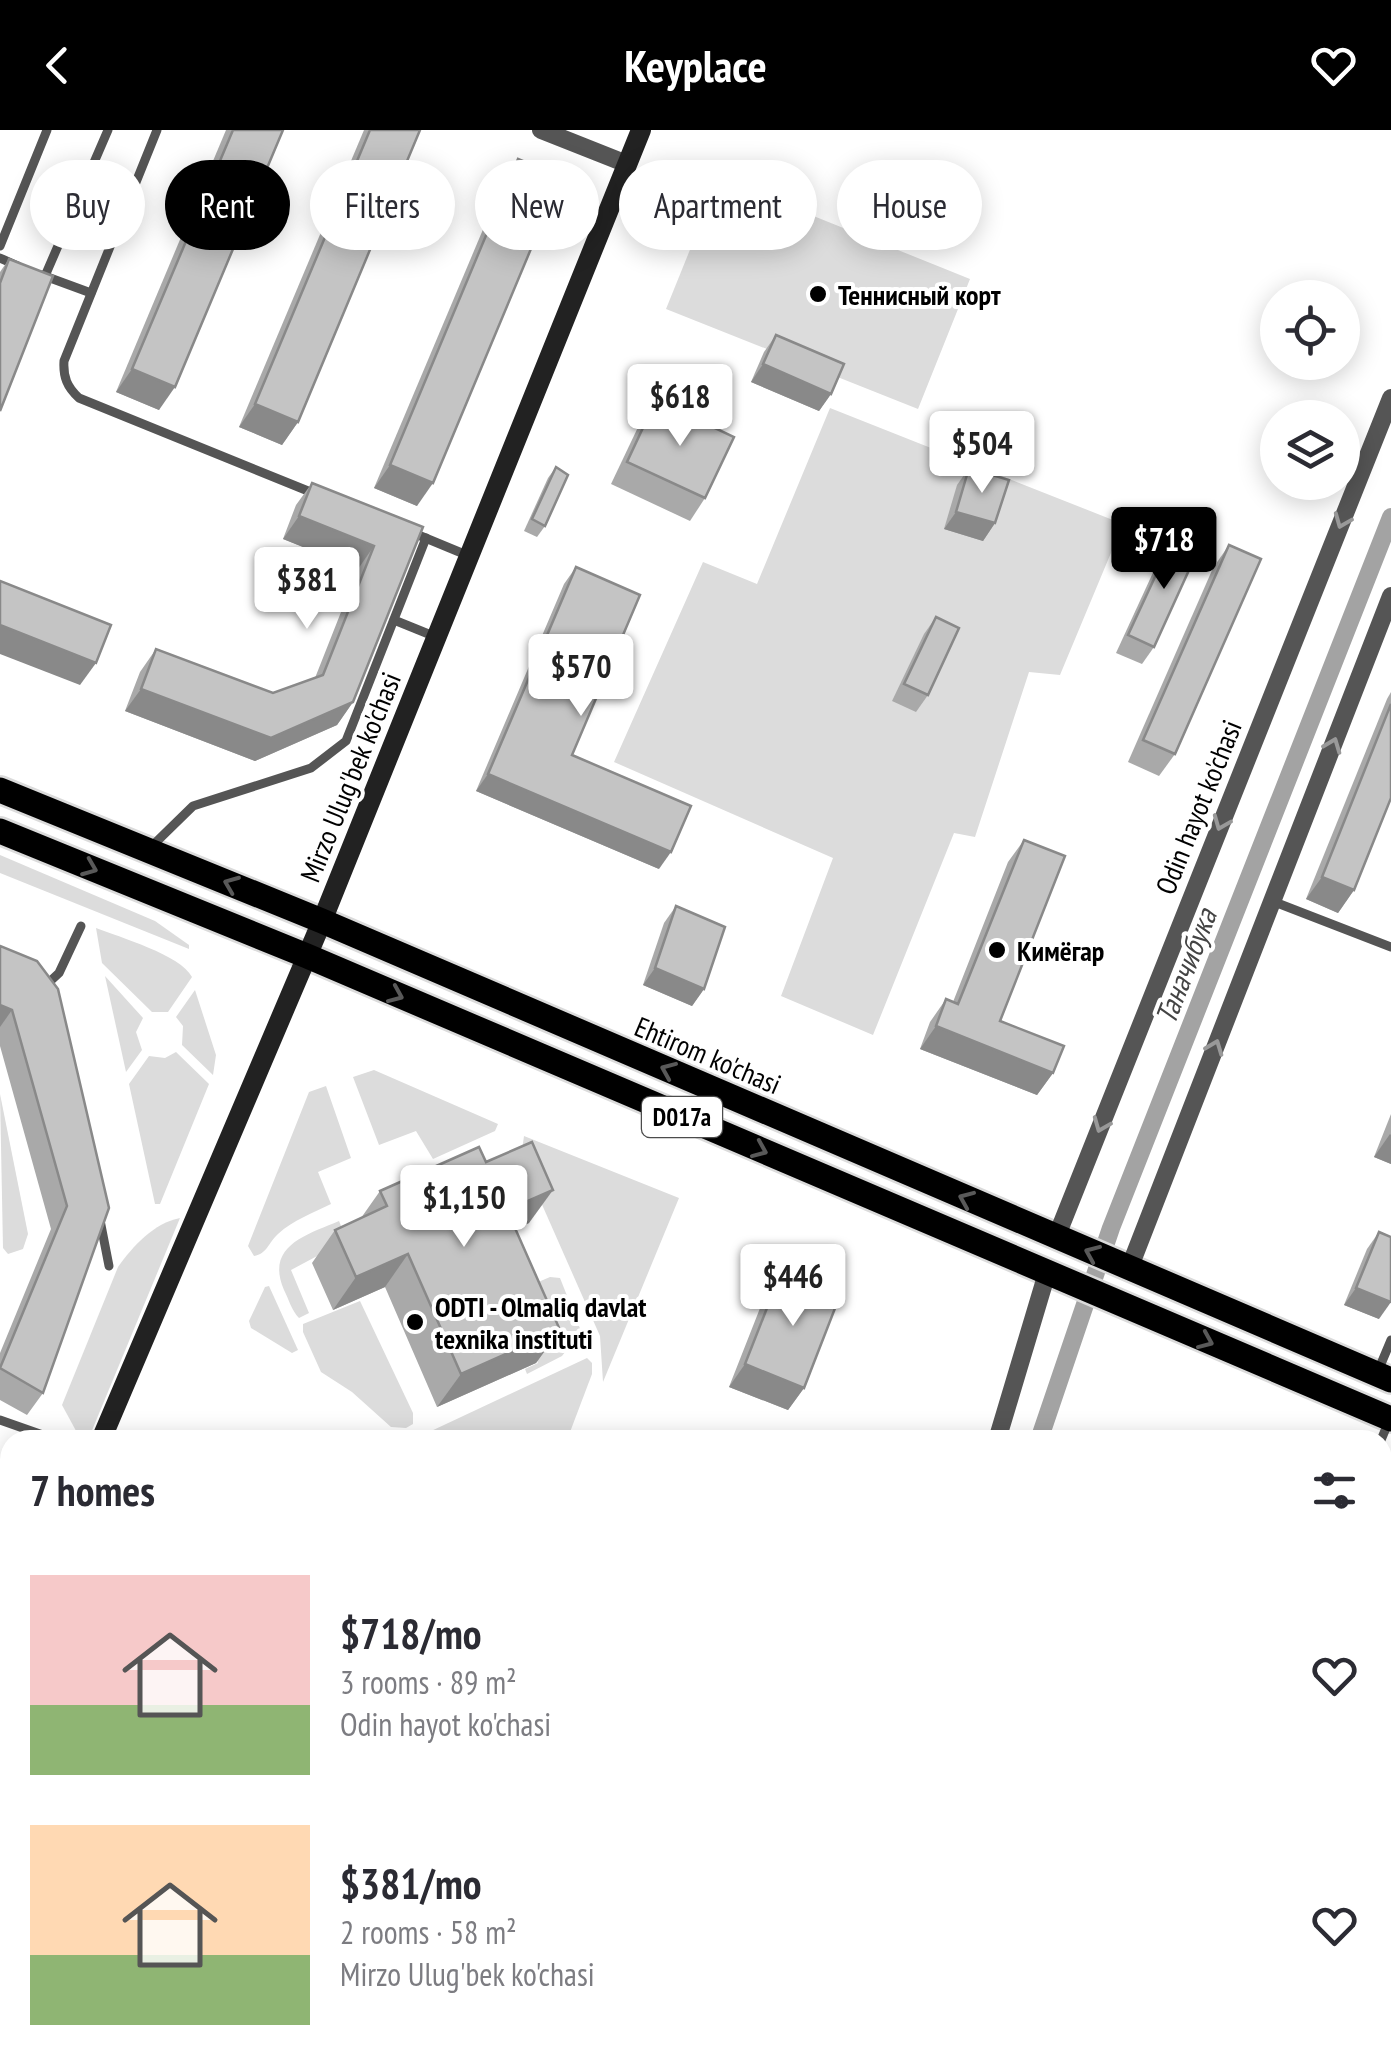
<!DOCTYPE html>
<html lang="en">
<head>
<meta charset="utf-8">
<style>
  body { margin:0; font-family:"PT Sans Narrow",sans-serif; background:#f2f2f3; color:#2b2b33; height:100vh; display:flex; flex-direction:column; font-size:38px; white-space:nowrap }
  * { box-sizing:border-box; margin:0 }
  p { font-size:32px; color:#7c7c81 }
  .icon { flex:none; width:55px; height:55px; fill:none; stroke:currentColor; stroke-width:2; stroke-linecap:round; stroke-linejoin:round }
  .map { position:relative; flex:1; overflow:hidden }
  .sheet { position:absolute; left:0px; top:1300px; width:1392px; height:640px; display:flex; flex-direction:column; background:#fff; border-radius:30px 30px 0 0; box-shadow:0 5px 25px #0003 }
  .sheet>* { flex:none }
  .top-card { position:absolute; left:30px; top:30px; width:1332px; height:90px; display:flex; gap:20px }
  .fabs { position:absolute; left:1260px; top:150px; display:grid; gap:20px }
  .fabs a { display:grid; place-items:center; width:100px; height:100px; border-radius:50%; background:#fff; box-shadow:0 5px 25px #0003; font-size:50px }
  .price { position:absolute; translate:-50% -85px; padding:0 22px; border-radius:10px; background:#fff; color:#222; font-size:32px; line-height:65px; filter:drop-shadow(0 2px 5px #0008) }
  .price::after { content:''; position:absolute; left:50%; top:60px; width:30px; height:22px; margin-left:-15px; background:inherit; clip-path:polygon(0 0,100% 0,50% 100%) }
  .price.on { background:#000; color:#fff }
  ul { padding:0; list-style:none }
  li { display:flex; align-items:center; gap:30px; height:250px; padding:0 30px }
  li span { display:grid; place-items:center; flex:none; width:280px; height:200px; border-radius:0px; color:#555 }
  li>.icon { margin-inline-start:auto }
  span .icon { width:120px; height:120px; fill:#fffc; stroke-width:1 }
  li b { font-size:42px }
  h2 { display:flex; justify-content:space-between; align-items:center; height:120px; padding:0 30px; font-size:42px }
  .chip { padding:0 35px; border-radius:45px; background:#fff; box-shadow:0 5px 25px #0003; font-size:35px; line-height:90px }
  .chip.on { background:#000; color:#fff }
  header { display:flex; justify-content:space-between; align-items:center; height:130px; padding:0 30px; background:#000; color:#fff; font-size:45px; font-weight:700 }
  .map>svg:first-child { display:block }
  .green { fill:#dcdcdc }
  .lines { fill:none; stroke-linecap:round; stroke-linejoin:round }
  .canal { stroke:#a3a3a3; stroke-width:18 }
  .primary-casing { stroke:#dbdbdb; stroke-width:30 }
  .lane { stroke:#555; stroke-width:9 }
  .street { stroke:#555; stroke-width:18 }
  .secondary { stroke:#222; stroke-width:20 }
  .primary { stroke:#000; stroke-width:25 }
  .wall { fill:#a9a9a9 }
  .shaded-wall { fill:#898989 }
  .building { fill:#c4c4c4; stroke:#898989; stroke-width:2.5 }
  .oneway { stroke:#999 }
  .oneway2 { stroke:#595959 }
  .poi-dot { fill:#000; stroke:#fff; stroke-width:4 }
  .labels { text-anchor:middle; dominant-baseline:central; stroke-width:8; stroke-linejoin:round; paint-order:stroke }
  .shield { fill:#fff; stroke:#4c4c4c; stroke-width:2.5 }
  .shield-label { font-size:25px; font-weight:bold; fill:#000 }
  .poi-label { font-size:28px; font-weight:bold; fill:#000; stroke:#fff; text-anchor:start }
  .street-label { font-size:28px; fill:#000; stroke:#fff }
  .water-label { font-size:30px; font-style:italic; fill:#444; stroke:#fff }
</style>
</head>
<body>
<header><svg class="icon" aria-label="back" viewBox="0 0 24 24"><path d="M15 5l-7 7 7 7"/></svg>Keyplace<svg class="icon" aria-label="heart" viewBox="0 0 24 24"><path d="M12 20l-8-8c-3-5 5-10 8-4 3-6 11-1 8 4z"/></svg></header>
<div class="map">
<svg width="1391" height="1940" viewBox="0 0 1391 1940">
  <rect width="100%" height="100%" fill="#fff"/>
  <!-- green -->
  <g class="green">
    <path d="M719 48 970 149 918 279 666 179Z"/>
    <path d="M830 278 1123 394 1060 545 1029 542 975 707 954 703 873 905 781 866 833 728 614 632 703 432 757 454Z"/>
    <path d="M0 725 155 791 189 815V819L0 743Z"/>
    <path d="M96 798C119 807 181 825 192 847L168 882H152L102 833Z"/>
    <path d="M105 846 143 888 136 902 142 920 126 942Z"/>
    <path d="M195 860 216 925 213 945 182 915 183 896 176 887Z"/>
    <path d="M176 922 209 954 160 1074H155L129 954 149 926 165 928Z"/>
    <path d="M374 940 498 994 495 1001 433 1029 416 1001 379 1015 353 947Z"/>
    <path d="M326 956 351 1028 318 1042 331 1074C313 1083 293 1090 278 1104 268 1113 267 1124 254 1126L248 1116 309 962Z"/>
    <path d="M0 964 28 1104 23 1119 8 1124 3 1118Z"/>
    <path d="M524 1006 679 1068 603 1252 600 1206 521 1027Z"/>
    <path d="M180 1088 88 1310H81L62 1275 118 1137C133 1116 154 1093 180 1088Z"/>
    <path d="M339 1091 347 1110 291 1140 309 1183 299 1188C292 1181 289 1170 284 1160 265 1116 306 1105 339 1091Z"/>
    <path d="M550 1147 560 1148 581 1201 562 1226 527 1244 525 1239 538 1233 508 1165Z"/>
    <path d="M269 1156 298 1220 292 1223 251 1198 249 1191 265 1157Z"/>
    <path d="M360 1171 413 1283V1294L406 1298 391 1297 352 1262 321 1242 303 1202V1194Z"/>
    <path d="M587 1228 592 1233V1244L567 1310H412Z"/>
  </g>
  <g class="lines">
    <!-- canal -->
    <g class="canal">
      <path d="M1039 1310 1111 1098 1391 387"/>
      <path d="M849 1940 852 1930"/>
    </g>
    <!-- primary casing -->
    <g class="primary-casing">
      <g id="primary">
        <path d="M0 660 322 791 1391 1250"/>
        <path d="M0 701 307 826 1391 1289"/>
      </g>
    </g>
    <!-- lane -->
    <g class="lane">
      <path d="M157 0 64 231C63 247 67 257 79 268L318 365"/>
      <path d="M0 116 47 0"/>
      <path d="M0 128 18 136"/>
      <path d="M42 145 91 163"/>
      <path d="M45 146 108 0"/>
      <path d="M411 402 469 426"/>
      <path d="M394 490 436 507"/>
      <path d="M150 718 193 676 311 638 346 611 426 408"/>
      <path d="M1272 771 1391 817"/>
      <path d="M45 856 59 843 81 796"/>
      <path d="M100 1090 109 1136"/>
      <path d="M1378 1241 1391 1210"/>
      <path d="M0 1290 57 1310"/>
      <path d="M1381 1310 1389 1291"/>
      <path d="M0 1837 10 1813"/>
      <path d="M345 1930 370 1940"/>
      <path d="M93 1940 97 1930"/>
    </g>
    <!-- street -->
    <g class="street">
      <path d="M541 0 627 34"/>
      <path d="M1056 1108 1391 268"/>
      <path d="M1129 1139 1391 466"/>
      <path d="M997 1310 1047 1143"/>
      <path d="M802 1940 806 1930"/>
    </g>
    <!-- secondary -->
    <g class="secondary">
      <path d="M101 1310 322 791 641 0"/>
      <path d="M0 1547 10 1523"/>
    </g>
    <!-- primary -->
    <use href="#primary" class="primary"/>
  </g>
  <!-- wall -->
  <g class="wall">
    <path d="M226 0H283L159 280 116 262Z"/>
    <path d="M364 0H420L298 292 282 315 239 297Z"/>
    <path d="M518 29 417 376 374 358 503 52Z"/>
    <path d="M9 129 0 281V142Z"/>
    <path d="M776 205 831 264 819 281 751 252 764 222Z"/>
    <path d="M656 270 705 368 690 391 611 354 640 293Z"/>
    <path d="M556 337 545 396 537 407 524 401 548 348Z"/>
    <path d="M969 338 995 393 983 411 944 399 957 355Z"/>
    <path d="M312 353 423 397 353 572 337 595 255 631 125 581 140 542 156 519 273 563 315 548 358 439 283 409 296 375Z"/>
    <path d="M1174 406 1154 517 1142 534 1116 523 1162 423Z"/>
    <path d="M1229 415 1175 624 1159 646 1128 632 1213 438Z"/>
    <path d="M576 437 572 625 659 739 476 661 564 454Z"/>
    <path d="M936 487 928 565 916 582 892 571 924 504Z"/>
    <path d="M1391 562V668L1354 760 1338 783 1306 769 1387 569Z"/>
    <path d="M1024 710 1000 891 1053 943 1037 965 920 919 930 892 946 869 953 872 1008 732Z"/>
    <path d="M676 776 704 859 692 876 643 855 664 793Z"/>
    <path d="M0 816 109 1078 43 1263 27 1285 0 1270V1223L51 1099 0 916Z"/>
    <path d="M1391 984V1034L1374 1027Z"/>
    <path d="M380 1061 529 1093 515 1099 560 1200 536 1233 437 1277 385 1157 333 1180 312 1133 335 1100 361 1088Z"/>
    <path d="M1379 1102V1189L1344 1175 1367 1119Z"/>
    <path d="M795 1142 804 1258 788 1280 729 1257 764 1168 780 1145 790 1149Z"/>
    <path d="M10 1320V1421L0 1445V1335Z"/>
    <path d="M974 1930H1015L1011 1940H969Z"/>
  </g>
  <!-- shaded-wall -->
  <g class="shaded-wall">
    <path d="M763 234 831 264 819 281 751 252Z"/>
    <path d="M132 239 175 257 159 280 116 262Z"/>
    <path d="M255 274 298 292 282 315 239 297Z"/>
    <path d="M390 335 433 353 417 376 374 358Z"/>
    <path d="M956 382 995 393 983 411 944 399Z"/>
    <path d="M299 386 374 416 358 439 283 409Z"/>
    <path d="M0 495 96 533 80 555 0 524Z"/>
    <path d="M141 559 353 572 337 595 255 631 125 581Z"/>
    <path d="M488 644 671 722 659 739 476 661Z"/>
    <path d="M1322 747 1354 760 1338 783 1306 769Z"/>
    <path d="M655 838 704 859 692 876 643 855Z"/>
    <path d="M0 875 12 880 0 897Z"/>
    <path d="M936 896 1053 943 1037 965 920 919Z"/>
    <path d="M1390 1004 1391 1005V1034L1374 1027Z"/>
    <path d="M553 1060 529 1093 484 1113 507 1080Z"/>
    <path d="M408 1124 385 1157 333 1180 356 1147Z"/>
    <path d="M1356 1158 1391 1172 1379 1189 1344 1175Z"/>
    <path d="M560 1200 536 1233 437 1277 461 1244Z"/>
    <path d="M745 1234 804 1258 788 1280 729 1257Z"/>
    <path d="M37 1930H74L85 1934 81 1940H30Z"/>
    <path d="M1184 1930H1232L1225 1940H1198L1182 1933Z"/>
  </g>
  <!-- building -->
  <g class="building">
    <path d="M233 0H283L175 257 132 239Z"/>
    <path d="M370 0H420L298 292 255 274Z"/>
    <path d="M518 29 561 47 433 353 390 335Z"/>
    <path d="M9 129 53 146 0 281V153Z"/>
    <path d="M776 205 844 234 831 264 763 234Z"/>
    <path d="M656 270 734 307 705 368 627 332Z"/>
    <path d="M556 337 568 345 545 396 532 389Z"/>
    <path d="M969 338 1009 350 995 393 956 382Z"/>
    <path d="M312 353 423 397 353 572 271 608 141 559 156 519 273 563 323 545 374 416 299 386Z"/>
    <path d="M1174 406 1199 418 1154 517 1128 505Z"/>
    <path d="M1229 415 1261 429 1175 624 1143 610Z"/>
    <path d="M576 437 640 465 572 625 691 676 671 722 488 644Z"/>
    <path d="M0 451 111 495 96 533 0 495Z"/>
    <path d="M936 487 959 498 928 565 904 554Z"/>
    <path d="M1391 574V668L1354 760 1322 747Z"/>
    <path d="M1024 710 1065 726 1000 891 1064 916 1053 943 936 896 946 869 958 874Z"/>
    <path d="M676 776 725 797 704 859 655 838Z"/>
    <path d="M0 816 37 831 58 859 109 1078 43 1263 0 1238 67 1076 12 880 0 875Z"/>
    <path d="M532 1012 553 1060 507 1080 560 1200 461 1244 408 1124 356 1147 335 1100 387 1076 380 1061 479 1017 486 1032Z"/>
    <path d="M1379 1102 1391 1107V1172L1356 1158Z"/>
    <path d="M795 1142 834 1157 831 1165 839 1168 804 1258 745 1234 780 1145 792 1150Z"/>
    <path d="M10 1327V1421L0 1445V1350Z"/>
    <path d="M978 1930H1015L1011 1940H974Z"/>
    <path d="M1121 1930H1144L1167 1940H1117Z"/>
  </g>
  <!-- one-way arrows -->
  <defs><path id="oneway-chevron" d="M-2-3.5L2.5 0L-2 3.5" fill="none" stroke-width="1.6" stroke-linecap="round" stroke-linejoin="round" transform="scale(2.5)"/></defs>
  <g class="oneway">
    <use href="#oneway-chevron" transform="translate(1342 391) rotate(112)"/>
    <use href="#oneway-chevron" transform="translate(1333 615) rotate(-69)"/>
    <use href="#oneway-chevron" transform="translate(1221 693) rotate(112)"/>
    <use href="#oneway-chevron" transform="translate(1215 917) rotate(-69)"/>
    <use href="#oneway-chevron" transform="translate(1101 995) rotate(112)"/>
  </g>
  <g class="oneway2">
    <use href="#oneway-chevron" transform="translate(90 738) rotate(22)"/>
    <use href="#oneway-chevron" transform="translate(231 754) rotate(-158)"/>
    <use href="#oneway-chevron" transform="translate(396 865) rotate(23)"/>
    <use href="#oneway-chevron" transform="translate(668 940) rotate(-157)"/>
    <use href="#oneway-chevron" transform="translate(760 1020) rotate(23)"/>
    <use href="#oneway-chevron" transform="translate(966 1069) rotate(-157)"/>
    <use href="#oneway-chevron" transform="translate(1092 1123) rotate(-157)"/>
    <use href="#oneway-chevron" transform="translate(1206 1211) rotate(23)"/>
  </g>
  <!-- markers -->
  <g class="poi-dot">
    <circle cx="818" cy="164" r="10"/>
    <circle cx="997" cy="820" r="10"/>
    <circle cx="415" cy="1192" r="10"/>
  </g>
  <g class="labels">
    <!-- shield labels -->
    <rect class="shield" x="642" y="967" width="80" height="40" rx="8"/>
    <g class="shield-label">
      <text x="682" y="987">D017a</text>
    </g>
    <!-- poi labels -->
    <g class="poi-label">
      <text x="838" y="164">Теннисный корт</text>
      <text x="1017" y="820">Кимёгар</text>
      <text x="435" y="1176">ODTI - Olmaliq davlat<tspan x="435" dy="32">texnika instituti</tspan></text>
    </g>
    <!-- street labels -->
    <g class="street-label">
      <text transform="translate(350 647) rotate(-68)">Mirzo Ulug'bek ko'chasi</text>
      <text transform="translate(1198 677) rotate(-68)">Odin hayot ko'chasi</text>
      <text transform="translate(708 925) rotate(23)">Ehtirom ko'chasi</text>
    </g>
    <!-- water labels -->
    <g class="water-label">
      <text transform="translate(1185 836) rotate(-69)">Таначибука</text>
    </g>
  </g>
</svg>
<div class="fabs">
<a><svg class="icon" aria-label="locate" viewBox="0 0 24 24"><circle cx="12" cy="12" r="6"/><path d="M12 2v4M12 18v4M2 12h4M18 12h4"/></svg></a>
<a><svg class="icon" aria-label="layers" viewBox="0 0 24 24"><path d="M12 4l9 5-9 5-9-5zM3 14l9 5 9-5"/></svg></a>
</div>
<b class="price" style="left:680px;top:319px">$618</b>
<b class="price" style="left:982px;top:366px">$504</b>
<b class="price on" style="left:1164px;top:462px">$718</b>
<b class="price" style="left:307px;top:502px">$381</b>
<b class="price" style="left:581px;top:589px">$570</b>
<b class="price" style="left:464px;top:1120px">$1,150</b>
<b class="price" style="left:793px;top:1199px">$446</b>
<div class="top-card">
<a class="chip">Buy</a>
<a class="chip on">Rent</a>
<a class="chip">Filters</a>
<a class="chip">New</a>
<a class="chip">Apartment</a>
<a class="chip">House</a>
</div>
<section class="sheet">
<h2>7 homes<svg class="icon" aria-label="filters" viewBox="0 0 24 24"><path d="M4 7h16M4 17h16"/><circle cx="9" cy="7" r="2"/><circle cx="15" cy="17" r="2"/></svg></h2>
<ul>
<li><span style="background:linear-gradient(#f6c9c9 65%,#8fb573 0)"><svg class="icon" aria-label="home" viewBox="0 0 24 24"><path d="M3 11l9-7 9 7M6 9v11h12V9"/></svg></span><div><b>$718/mo</b><p>3 rooms · 89 m²</p><p>Odin hayot ko'chasi</p></div><svg class="icon" aria-label="heart" viewBox="0 0 24 24"><path d="M12 20l-8-8c-3-5 5-10 8-4 3-6 11-1 8 4z"/></svg></li>
<li><span style="background:linear-gradient(#ffd9b3 65%,#8fb573 0)"><svg class="icon" aria-label="home" viewBox="0 0 24 24"><path d="M3 11l9-7 9 7M6 9v11h12V9"/></svg></span><div><b>$381/mo</b><p>2 rooms · 58 m²</p><p>Mirzo Ulug'bek ko'chasi</p></div><svg class="icon" aria-label="heart" viewBox="0 0 24 24"><path d="M12 20l-8-8c-3-5 5-10 8-4 3-6 11-1 8 4z"/></svg></li>
</ul>
</section>
</div>
</body>
</html>
